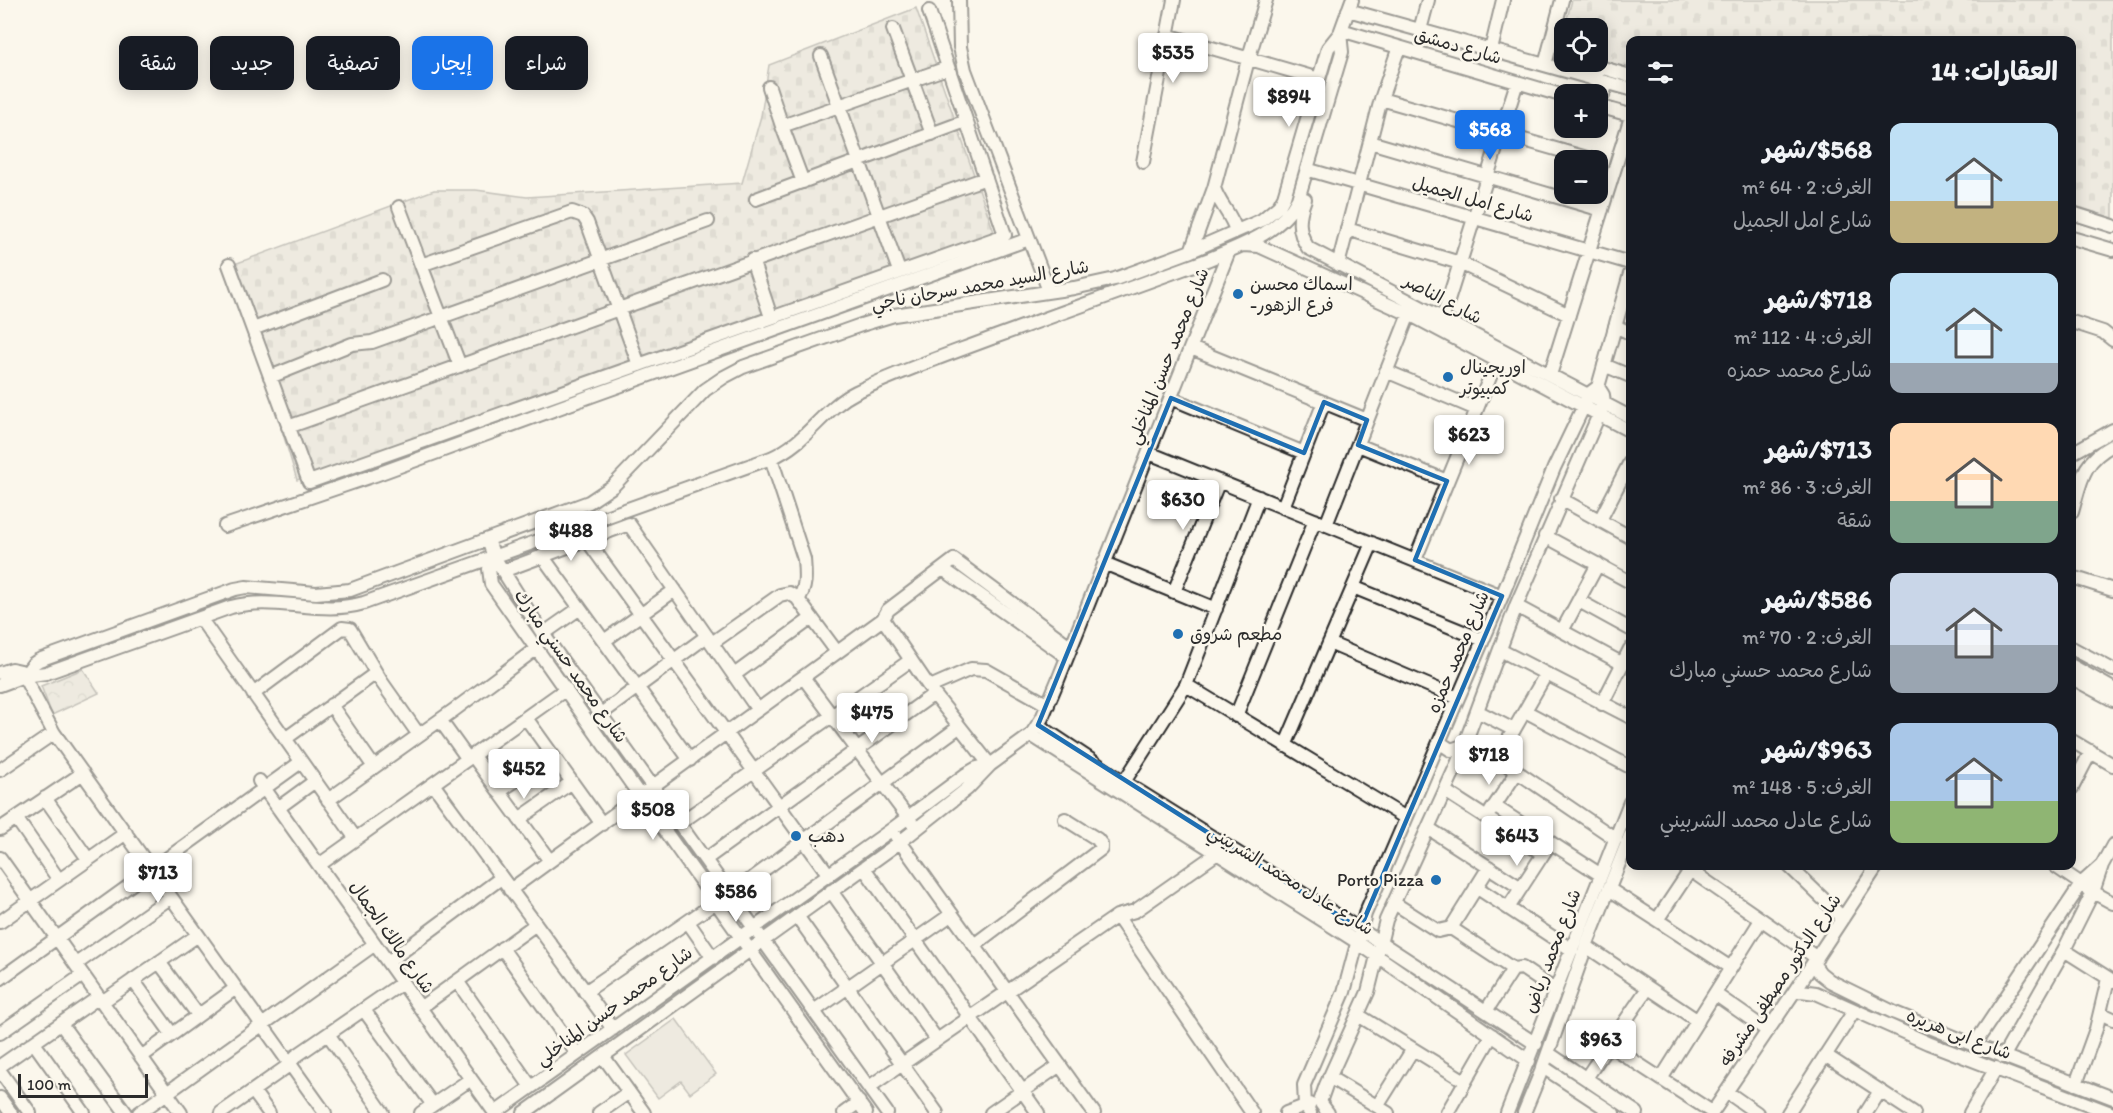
<!DOCTYPE html>
<html lang="ar">
<meta charset="utf-8">
<style>
body{margin:0;font-family:Itim,"Playpen Sans Arabic",sans-serif;background:#242831;color:#f1f3f6;direction:rtl;height:100vh;display:flex;flex-direction:column;font-size:22px;white-space:nowrap}
*{box-sizing:border-box;margin:0}
p{font-size:20px;color:#9ea1a6}
.icon{flex:none;width:33px;height:33px;fill:none;stroke:currentColor;stroke-width:2;stroke-linecap:round;stroke-linejoin:round}
.map{position:relative;flex:1;overflow:hidden;direction:ltr}
.panel{position:absolute;left:1626px;top:36px;width:450px;height:834px;display:flex;flex-direction:column;background:#171b24;border-radius:12px;box-shadow:0 3px 15px #0003;direction:rtl}
.panel>*{flex:none}
.hud{position:absolute;left:18px;top:36px;width:570px;height:54px;direction:rtl;display:flex;gap:12px}
.controls{position:absolute;left:1554px;top:18px;display:grid;gap:12px}
.controls a{display:grid;place-items:center;width:54px;height:54px;border-radius:12px;background:#171b24;box-shadow:0 3px 15px #0003;font-size:30px}
.scale{position:absolute;left:18px;bottom:15px;width:130px;box-sizing:border-box;padding-left:6px;border:3px solid #2b2b2b;border-top:0;font-size:16px;line-height:21px;white-space:nowrap;color:#2b2b2b;-webkit-text-stroke:4px #fbf7ec;paint-order:stroke}
.price{position:absolute;translate:-50% -51px;padding:0 14px;border-radius:6px;background:#fff;color:#222;font-size:20px;line-height:39px;filter:drop-shadow(0 2px 3px #0008)}
.price::after{content:'';position:absolute;left:50%;top:36px;width:18px;height:14px;margin-left:-9px;background:inherit;clip-path:polygon(0 0,100% 0,50% 100%)}
.price.active{background:#1a73e8;color:#fff}
ul{padding:0;list-style:none}
li{display:flex;align-items:center;gap:18px;height:150px;padding:0 18px}
li span{display:grid;place-items:center;flex:none;width:168px;height:120px;border-radius:12px;color:#555}
li>.icon{margin-inline-start:auto}
span .icon{width:72px;height:72px;fill:#fffc;stroke-width:1}
li b{font-size:26px}
h2{display:flex;justify-content:space-between;align-items:center;height:72px;padding:0 18px;font-size:26px}
.tag{padding:0 21px;border-radius:12px;background:#171b24;box-shadow:0 3px 15px #0003;font-size:21px;line-height:54px}
.tag.active{background:#1a73e8;color:#fff}
.map>svg:first-child{display:block}
</style>
<div class="map">
<svg width="2113" height="1113" viewBox="0 0 2113 1113">
<defs>
<pattern id="cemetery-stones" width="16" height="16" patternUnits="userSpaceOnUse" patternTransform="scale(1.5)"><rect width="16" height="16" fill="#dddad0"/><path d="M2 7V4a2 2 0 0 1 4 0v3zM10 15v-3a2 2 0 0 1 4 0v3z" fill="#bebbb3"/></pattern>
<pattern id="park-crowns" width="20" height="18" patternUnits="userSpaceOnUse" patternTransform="scale(1.5)"><rect width="20" height="18" fill="#dddad0"/><path d="M2 6a3 3 0 1 1 6 0M12 15a3 3 0 1 1 6 0" fill="none" stroke="#bebbb3"/></pattern>
</defs>
<rect width="100%" height="100%" fill="#fbf7ec"/>
<filter id="ink" filterUnits="userSpaceOnUse"><feTurbulence type="fractalNoise" baseFrequency=".0167" numOctaves="2"/><feDisplacementMap in="SourceGraphic" scale="12" xChannelSelector="R" yChannelSelector="G"/><feConvolveMatrix kernelMatrix="1 2 1 2 8 2 1 2 1" color-interpolation-filters="sRGB"/></filter>
<g filter="url(#ink)">
<!-- cemetery -->
<path fill="url(#cemetery-stones)" stroke="#84827e" stroke-width="1.5" d="M1572,0H2113V218L2072,205V40H1630V71L1598,61V28H1564V51L1559,49Z
M916,8L994,232L297,480L232,265L434,190H476L527,197L742,183L761,116L769,65Z"/>
<!-- park -->
<path fill="url(#park-crowns)" stroke="#84827e" stroke-width="1.5" d="M83,669L99,693L52,715L41,686Z"/>
<!-- garden -->
<path fill="#dddad0" stroke="#84827e" stroke-width="1.5" d="M676,1019L716,1074L690,1093L681,1081L658,1098L626,1055Z"/>
<g fill="none" stroke-linecap="round" stroke-linejoin="round">
<!-- minor casing -->
<g stroke="#2b2b2b" stroke-width="16">
<path id="minor" d="M959,0L960,47L965,70L1049,291
M1348,10L1630,89
M893,29L932,134
M1341,30L1564,96
M1420,30L1428,0
M1167,35L1319,79
M1491,50L1503,0
M821,56L899,271
M1545,65L1562,0
M1592,79L1596,70L1603,68L1630,76
M769,87L782,126
M1381,99L1594,160
M1598,106L1630,115
M1599,106L1607,83
M1370,142L1602,210
M1143,162L1174,0
M1306,169L1630,263
M803,182L782,126L947,68
M1214,188C1219,204 1232,215 1236,231
M756,199L966,121
M1305,199C1298,217 1297,231 1308,248L1630,417
M399,207L421,265L572,212L583,216L587,222L639,365
M2072,213L2113,226
M1347,229L1460,263L1569,315
M2072,238L2113,250
M1243,245L1259,246L1270,251L1409,314L1630,431
M1191,251L1214,188L1248,60L1266,0
M752,260L771,317
M229,265L309,482L1005,235L929,11
M421,265L460,366
M1338,265L1381,99L1399,47
M1442,320L1517,82
M2072,322L2103,332L2113,340
M1615,326L1630,333
M253,329L382,280
M1191,348L1367,420
M1604,365L1630,376
M1386,371L1476,409
M1550,375L1630,120
M270,377L352,344L372,342L708,221
M1171,398L1304,453
M288,427L986,178
M1358,445L1447,481
M1149,453L1502,596
M2072,453L2113,430
M771,458L804,559C805,573 807,588 798,599
M1561,499L1630,537
M1283,507L1324,402
M2072,512C2081,481 2082,461 2113,445
M1600,520L1630,462
M1326,525L1409,314
M225,526L375,475L591,396L1029,239
M1545,536L1630,582
M488,540L494,557L543,634L887,1113
M587,540L829,875
M494,557L489,569L491,584L640,796L866,1113
M543,557L690,760
M1415,560L1497,360
M1104,563L1216,609
M943,569L1067,657
M503,571L629,524L758,710
M2072,577L2113,590
M1353,587L1483,640
M1174,592L1219,481
M1579,601L1630,629
M1516,606L1623,664
M200,618L356,839
M883,619L934,694L990,765
M1562,631L1598,564
M543,634L580,608
M604,641L675,590
M712,643L780,595L789,593L797,598L837,652
M1329,643L1458,698
M2072,648L2113,670
M1500,650L1630,717
M2072,666L2113,689
M0,673L12,669L21,671L54,733L325,1113
M1546,674L1504,747C1502,754 1502,759 1507,765L1616,839
M734,675L812,618
M24,676L33,664L39,660L235,589L246,587L316,593L350,590L589,502L613,486L705,390L724,377L743,367L861,325L894,315L1074,288L1115,279L1191,251L1262,220L1279,206L1284,197L1328,48L1340,33L1352,0
M803,677L912,823
M2072,678L2113,700
M0,685L24,676L46,673L231,607C275,595 320,616 364,603L771,458C808,442 822,409 856,392C900,371 947,355 992,338C1062,312 1132,287 1202,262C1237,247 1280,234 1298,199L1342,52L1340,33
M1186,685L1406,818
M930,687L971,669L986,670L1048,705
M253,694L342,628L350,629L381,681L419,735
M1602,704L1630,649
M331,705L374,767
M1477,711L1514,730
M1525,711L1630,767
M601,714L707,636
M1236,716L1315,520
M526,718L602,824
M440,720L468,759
M1038,725L1124,782L1380,942L1536,1044
M1031,735L1357,942L1529,1061
M285,739L376,673
M2072,741L2113,765
M1439,742L1451,750L1465,745
M1285,746L1372,543
M473,756L550,861
M0,770L54,733
M259,781L495,1113
M1124,782L1186,685L1259,497
M433,784L613,1029
M2072,788L2091,751
M1445,791L1543,854
M499,792L552,755
M45,798L88,859
M328,800L454,710L537,648
M1494,806L1601,875
M278,808L315,781
M1491,811L1517,772
M16,818L59,880
M519,819L572,782
M680,823L911,660
M1428,828L1521,888
M0,829L83,773
M896,836L1094,1113
M0,858L181,1113
M706,859L934,694
M319,865L566,689
M1789,866L1843,918
M2055,866L2093,892L2113,903
M864,868L1038,1113
M1690,870L1817,958
M1476,887L1572,950
M1609,889L1731,968
M510,890L883,619L888,610L954,560L1071,647
M831,891L937,1040
M731,894L959,727
M1394,903L1438,931L1451,928L1489,867
M1508,908L1547,848
M797,916L937,1113
M1117,916L1252,1113
M1657,920L1693,866
M0,922L126,833
M688,922L713,958
M1451,928L1513,969L1522,968L1556,991
M974,945L1101,849V844L1097,839L1065,819
M1586,946L1698,1021
M502,948L577,1054
M2064,950L2113,981
M159,962L198,1015
M388,962L501,878
M1813,963L1820,973L1830,981L1895,1013L1974,1045L2113,1098
M76,964L171,897
M0,979L301,762
M133,980L172,1034
M457,981L531,1087
M585,992L716,902
M1794,992L1801,991L1816,993L1928,1043L2111,1113
M1715,994L1768,1031
M102,1002L198,935
M420,1008L536,924
M364,1010L433,1105
M814,1011L952,914
M1486,1011L1513,969
M2100,1013L2113,1019
M1358,1015L1465,1081
M61,1024L126,1113
M0,1033L83,975
M328,1034L383,1113
M34,1043L84,1113
M1609,1045L1712,1112
M1974,1045L2082,883L2101,866
M1548,1053L1637,1113
M1825,1055L1914,1113
M603,1056L644,1113
M141,1057L236,988
M2003,1057L2064,950L2093,892L2102,865L2113,845
M0,1066L99,997
M1543,1067L1613,1113
M0,1071L30,1113
M1329,1077L1388,1113
M1586,1078L1648,988
M1661,1079L1761,920
M2076,1084L2096,1029L2108,979
M869,1087L1117,916L1135,911L1216,854
M253,1091L269,1113
M1727,1092L1757,1113
M0,1098L11,1113
M1320,1102L1326,1085L1368,992L1386,920L1458,762L1516,606L1604,403L1603,395L1598,387
M1320,1102L1328,1113
M1378,1105L1413,1049
M139,1113L375,944
M221,1113L285,1068L296,1056L402,983
M421,1113L471,1079
M495,1113L891,830L965,775L977,768L990,765
M524,1113L900,842L967,789L990,765L1031,735L1042,718L1058,680L1229,251
M599,1113L629,1092
M844,1113L859,1102
M991,1113L1060,1065
M1286,1113L1310,1104
M1310,1113L1305,1105L1304,1085L1344,992L1365,914L1502,596L1554,468L1590,393L1598,387L1630,274
M1447,1113L1492,1035
M1507,1113L1630,802
M1524,1113L1543,1067L1586,946L1630,836
M1712,1113L1794,992L1877,866
M1788,1113L1854,1011
M1866,1113L1880,1091
M1970,1113L1996,1068"/>
</g>
<!-- minor -->
<use href="#minor" stroke="#fbf7ec" stroke-width="12"/>
</g>
</g>
<!-- marked area -->
<path d="M0 0H2113V1113H0ZM1171,398L1304,453L1324,402L1367,420L1358,445L1447,481L1415,560L1502,596L1360,929L1038,725Z" fill="#fbf7ec" fill-opacity=".55" fill-rule="evenodd"/>
<path fill="none" stroke="#1f6fb2" stroke-width="4.5" stroke-linejoin="round" d="M1171,398L1304,453L1324,402L1367,420L1358,445L1447,481L1415,560L1502,596L1360,929L1038,725Z"/>
<!-- markers -->
<g fill="#1f6fb2" stroke="#fbf7ec" stroke-width="2">
<circle cx="1238" cy="294" r="6"/>
<circle cx="1448" cy="377" r="6"/>
<circle cx="1178" cy="634" r="6"/>
<circle cx="796" cy="836" r="6"/>
<circle cx="1436" cy="880" r="6"/>
</g>
<g text-anchor="middle" dominant-baseline="central" stroke-width="5" stroke-linejoin="round" paint-order="stroke">
<!-- street labels -->
<g font-size="18" fill="#2b2b2b" stroke="#fbf7ec">
<text transform="translate(1458 46) rotate(16)">شارع دمشق</text>
<text transform="translate(1473 199) rotate(16)">شارع امل الجميل</text>
<text transform="translate(980 285) rotate(-10)">شارع السيد محمد سرحان ناجي</text>
<text transform="translate(1443 299) rotate(28)">شارع الناصر</text>
<text transform="translate(1168 356) rotate(-68)">شارع محمد حسن المناخلي</text>
<text transform="translate(1458 652) rotate(-67)">شارع محمد حمزه</text>
<text transform="translate(571 666) rotate(55)">شارع محمد حسني مبارك</text>
<text transform="translate(1291 880) rotate(32)">شارع عادل محمد الشربيني</text>
<text transform="translate(392 937) rotate(55)">شارع مالك الجمال</text>
<text transform="translate(1552 951) rotate(-69)">شارع محمد رياض</text>
<text transform="translate(1780 980) rotate(-56)">شارع الدكتور مصطفى مشرفه</text>
<text transform="translate(614 1006) rotate(-36)">شارع محمد حسن المناخلي</text>
<text transform="translate(1959 1034) rotate(21)">شارع ابى هريره</text>
</g>
<!-- poi labels -->
<g font-size="18" fill="#2b2b2b" stroke="#fbf7ec" text-anchor="start">
<text x="1250" y="284">اسماك محسن<tspan x="1250" dy="21">-فرع الزهور</tspan></text>
<text x="1460" y="367">اوريجينال<tspan x="1460" dy="21">كمبيوتر</tspan></text>
<text x="1190" y="634">مطعم شروق</text>
<text x="808" y="836">دهب</text>
<text x="1424" y="880" text-anchor="end">Porto Pizza</text>
</g>
</g>
</svg>
<div class="controls">
<a><svg class="icon" aria-label="locate" viewBox="0 0 24 24"><circle cx="12" cy="12" r="6"/><path d="M12 2v4M12 18v4M2 12h4M18 12h4"/></svg></a>
<a>+</a>
<a>−</a>
</div>
<div class="scale">100 m</div>
<b class="price" style="left:1173px;top:84px">$535</b>
<b class="price" style="left:1289px;top:128px">$894</b>
<b class="price active" style="left:1490px;top:161px">$568</b>
<b class="price" style="left:1469px;top:466px">$623</b>
<b class="price" style="left:1183px;top:531px">$630</b>
<b class="price" style="left:571px;top:562px">$488</b>
<b class="price" style="left:872px;top:744px">$475</b>
<b class="price" style="left:1489px;top:786px">$718</b>
<b class="price" style="left:524px;top:800px">$452</b>
<b class="price" style="left:653px;top:841px">$508</b>
<b class="price" style="left:1517px;top:867px">$643</b>
<b class="price" style="left:158px;top:904px">$713</b>
<b class="price" style="left:736px;top:923px">$586</b>
<b class="price" style="left:1601px;top:1071px">$963</b>
<div class="hud">
<a class="tag">شراء</a>
<a class="tag active">إيجار</a>
<a class="tag">تصفية</a>
<a class="tag">جديد</a>
<a class="tag">شقة</a>
</div>
<section class="panel">
<h2>العقارات: 14<svg class="icon" aria-label="filters" viewBox="0 0 24 24"><path d="M4 7h16M4 17h16"/><circle cx="9" cy="7" r="2"/><circle cx="15" cy="17" r="2"/></svg></h2>
<ul>
<li><span style="background:linear-gradient(#bfe0f5 65%,#c2b280 0)"><svg class="icon" aria-label="home" viewBox="0 0 24 24"><path d="M3 11l9-7 9 7M6 9v11h12V9"/></svg></span><div><b>$568/شهر</b><p>الغرف: 2 · 64 m²</p><p>شارع امل الجميل</p></div></li>
<li><span style="background:linear-gradient(#bfe0f5 75%,#9aa5b1 0)"><svg class="icon" aria-label="home" viewBox="0 0 24 24"><path d="M3 11l9-7 9 7M6 9v11h12V9"/></svg></span><div><b>$718/شهر</b><p>الغرف: 4 · 112 m²</p><p>شارع محمد حمزه</p></div></li>
<li><span style="background:linear-gradient(#ffd9b3 65%,#7fa58c 0)"><svg class="icon" aria-label="home" viewBox="0 0 24 24"><path d="M3 11l9-7 9 7M6 9v11h12V9"/></svg></span><div><b>$713/شهر</b><p>الغرف: 3 · 86 m²</p><p>شقة</p></div></li>
<li><span style="background:linear-gradient(#c9d6e8 60%,#9aa5b1 0)"><svg class="icon" aria-label="home" viewBox="0 0 24 24"><path d="M3 11l9-7 9 7M6 9v11h12V9"/></svg></span><div><b>$586/شهر</b><p>الغرف: 2 · 70 m²</p><p>شارع محمد حسني مبارك</p></div></li>
<li><span style="background:linear-gradient(#a9c7e8 65%,#8fb573 0)"><svg class="icon" aria-label="home" viewBox="0 0 24 24"><path d="M3 11l9-7 9 7M6 9v11h12V9"/></svg></span><div><b>$963/شهر</b><p>الغرف: 5 · 148 m²</p><p>شارع عادل محمد الشربيني</p></div></li>
</ul>
</section>
</div>
